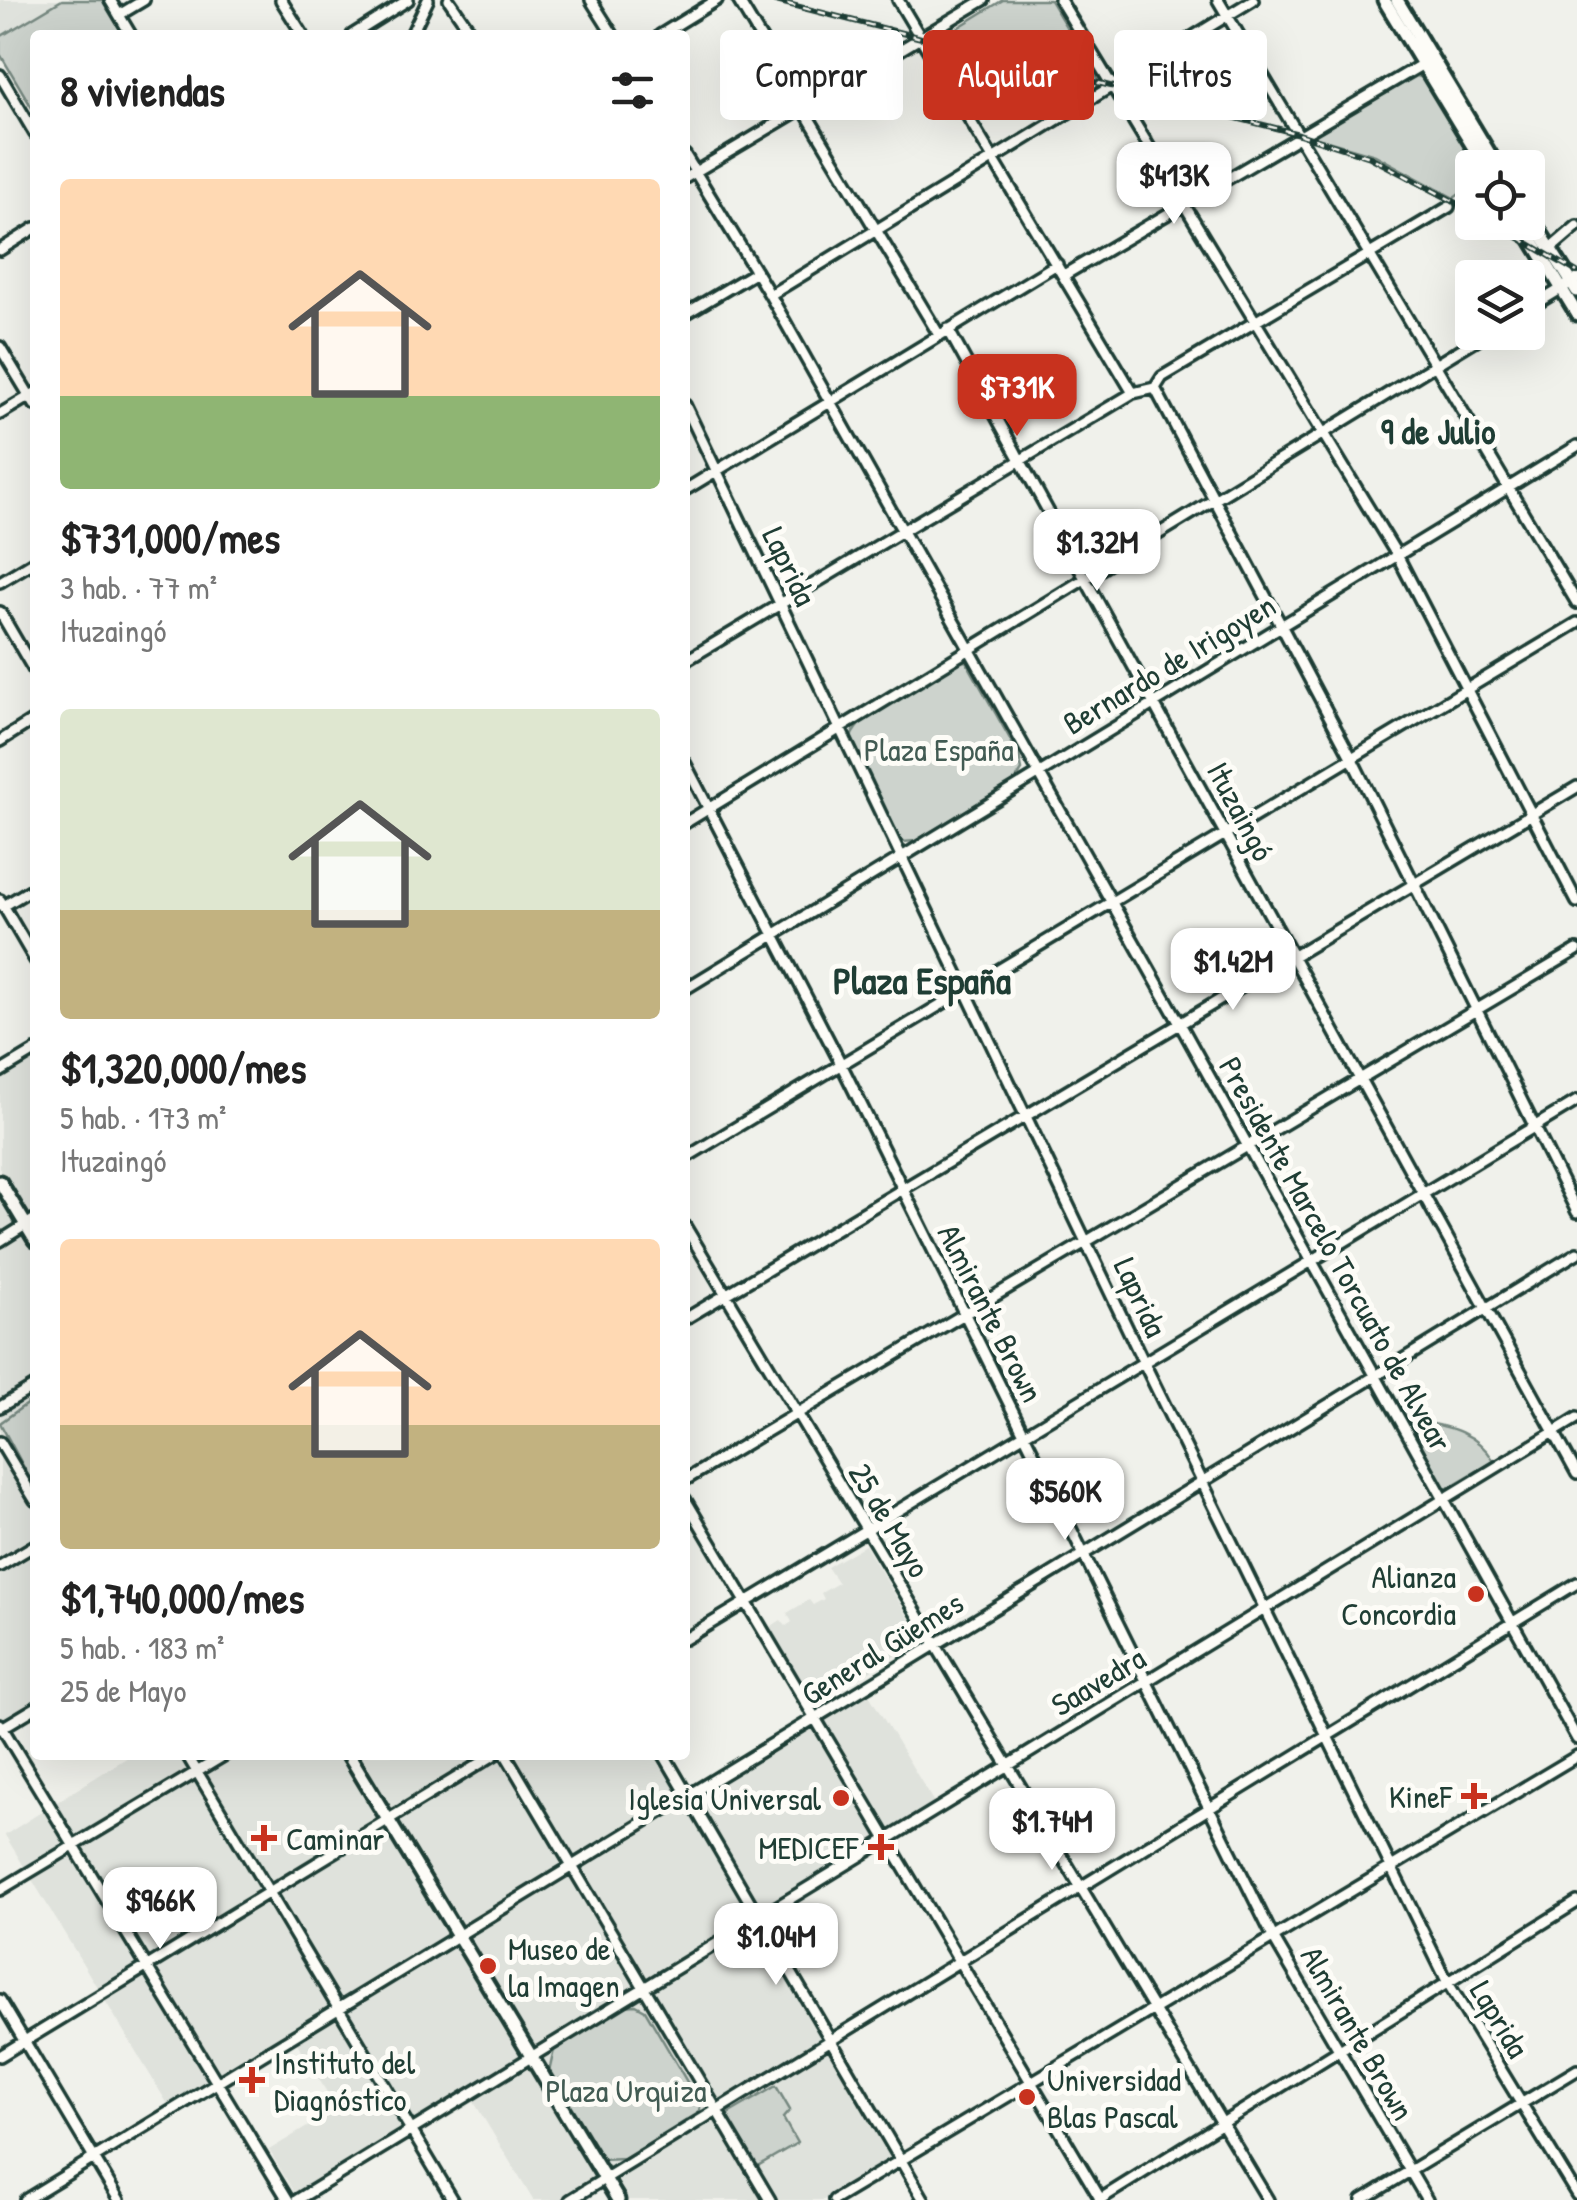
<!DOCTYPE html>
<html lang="es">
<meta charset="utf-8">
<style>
body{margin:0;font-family:"Patrick Hand",sans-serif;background:#f6f6f6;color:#222;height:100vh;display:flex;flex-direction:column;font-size:38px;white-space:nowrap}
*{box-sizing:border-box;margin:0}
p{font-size:32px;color:#767676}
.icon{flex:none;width:55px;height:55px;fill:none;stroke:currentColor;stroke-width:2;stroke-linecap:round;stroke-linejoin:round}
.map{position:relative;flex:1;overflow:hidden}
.details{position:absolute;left:30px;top:30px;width:660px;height:1730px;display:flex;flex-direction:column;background:#fff;border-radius:10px;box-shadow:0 10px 40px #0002}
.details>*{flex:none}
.guide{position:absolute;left:720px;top:30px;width:705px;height:90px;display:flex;gap:20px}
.tools{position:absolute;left:1455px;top:150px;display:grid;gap:20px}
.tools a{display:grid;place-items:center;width:90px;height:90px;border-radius:10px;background:#fff;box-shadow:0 10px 40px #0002;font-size:50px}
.price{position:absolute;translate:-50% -85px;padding:0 22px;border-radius:20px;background:#fff;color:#222;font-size:32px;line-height:65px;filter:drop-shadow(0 2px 5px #0008)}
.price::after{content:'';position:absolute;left:50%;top:60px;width:30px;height:22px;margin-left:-15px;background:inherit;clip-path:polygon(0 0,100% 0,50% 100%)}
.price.on{background:#c8321e;color:#fff}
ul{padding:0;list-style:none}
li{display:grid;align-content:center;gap:20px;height:530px;padding:0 30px}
li span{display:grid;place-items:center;height:310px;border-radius:10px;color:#555}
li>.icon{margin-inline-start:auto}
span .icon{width:180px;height:180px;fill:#fffc;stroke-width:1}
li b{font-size:42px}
h2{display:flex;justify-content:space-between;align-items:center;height:120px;padding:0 30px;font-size:42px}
.pill{padding:0 35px;border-radius:10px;background:#fff;box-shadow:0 10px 40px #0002;font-size:35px;line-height:90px}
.pill.on{background:#c8321e;color:#fff}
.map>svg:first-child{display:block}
</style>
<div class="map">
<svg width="1577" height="2200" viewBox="0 0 1577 2200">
<rect width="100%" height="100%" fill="#f0f1eb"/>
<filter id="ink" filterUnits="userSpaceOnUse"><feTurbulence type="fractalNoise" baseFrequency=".01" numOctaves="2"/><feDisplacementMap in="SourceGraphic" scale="20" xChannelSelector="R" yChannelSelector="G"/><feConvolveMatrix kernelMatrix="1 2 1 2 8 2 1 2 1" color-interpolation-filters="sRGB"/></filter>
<g filter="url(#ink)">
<!-- built -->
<path fill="#dfe2dc" d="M0,0H62L0,37Z
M35,1058V1714L0,1735V1079Z
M865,1545L922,1640L815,1703L770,1627L781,1620L786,1626L792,1622L787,1613L809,1600L813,1605L824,1599L821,1593L838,1583L827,1567Z
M868,1693L939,1811L755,1924L896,2157L824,2200H627L608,2169L562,2200H533L474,2102L351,2176L343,2165L295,2194L269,2150L337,2109L297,2043L175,2116L5,1835L131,1755H671L697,1797Z"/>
<!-- green -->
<path fill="#cdd3cd" stroke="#768880" stroke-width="2.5" d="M62,0H103L123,35H35V113L0,54V37Z
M1003,0H1050L1099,81L941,38Z
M1417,76L1424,78L1478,167L1472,168V185L1454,198L1375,155L1310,136Z
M966,661L1019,755L1022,770L1015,781L915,841L903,842L894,834L850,741C855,712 928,678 954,662Z
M35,1398V1488L0,1423Z
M1409,1419C1444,1426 1475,1429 1494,1461L1444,1490Z
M636,2005L645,2010L700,2104V2112L624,2159L601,2160L549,2072L554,2050L624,2006Z
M776,2086L790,2110L783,2118L797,2143L754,2168L728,2123V2114Z"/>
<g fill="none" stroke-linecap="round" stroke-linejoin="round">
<!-- minor casing -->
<g stroke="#1f3d34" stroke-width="16">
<path id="minor" d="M110,0L131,35
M281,0L303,35
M449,0L473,35
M591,0L613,35
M738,0L939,335
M898,0L1133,393
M1060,0L1397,555L1577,902
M1218,0L1577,603
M119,15L144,0
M352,35L408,0
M411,35L428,0
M660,35L717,0
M0,75L35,134
M685,155L770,295L1179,1022L1577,1739
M685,178L984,0
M0,250L35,228
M1549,250L1577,226
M1064,275L1428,61
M770,295L1253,0
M1528,309L1577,279
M685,314L756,272
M948,329L1577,1474
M0,347L35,405
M1155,388L1351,757L1577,1212
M685,405L1144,1363L1448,1983L1577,2195
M0,414L35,393
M685,490L1057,264
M0,582L35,561
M0,612L35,672
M685,661L1133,393L1155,388L1162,377L1449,207
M0,741L35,719
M685,763L840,1062L1273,1937L1427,2200
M685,823L1489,332
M0,900L35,960
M2,907L35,887
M685,989L1577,446
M0,1072L35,1051
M685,1158L1577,623
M685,1226L1268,2200
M0,1241L35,1219
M685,1319L1577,787
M0,1407L35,1386
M0,1442L35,1500
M685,1480L1577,950
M685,1499L1101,2200
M0,1566L35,1545
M685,1639L1577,1101
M0,1724L288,2200
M0,1729L35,1708
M187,1755L453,2200
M506,1755L770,2200
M664,1755L924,2200
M0,1890L225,1755
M0,2000L119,2200
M0,2056L494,1755
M25,2200L1577,1253
M297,2200L1577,1418
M570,2200L1577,1583
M834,2200L1577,1756
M1099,2200L1577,1902
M1362,2200L1577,2070"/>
</g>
<!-- tertiary casing -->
<g stroke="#1f3d34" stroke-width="19">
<path id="tertiary" d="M1384,0L1486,168
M1397,0L1498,168
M1528,213L1577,291
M1521,222L1577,314
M0,1182L35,1240
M349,1755L618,2200"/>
</g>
<!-- minor -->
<use href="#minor" stroke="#fdfcf7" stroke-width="9"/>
<!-- tertiary -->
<use href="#tertiary" stroke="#fdfcf7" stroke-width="11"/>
<!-- rail casing -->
<g stroke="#1f3d34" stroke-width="6">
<path id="rail" d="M772,0L1299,134L1370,157L1472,211
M1492,222L1577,272"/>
</g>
<!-- rail -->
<use href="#rail" stroke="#fdfcf7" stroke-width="2.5" stroke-dasharray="8" stroke-linecap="butt"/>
</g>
</g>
<!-- markers -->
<g fill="#c8321e" stroke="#fdfcf7" stroke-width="4">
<circle cx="1476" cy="1594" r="10"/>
<path d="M1469 1781h10v10h10v10h-10v10h-10v-10h-10v-10h10z"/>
<circle cx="841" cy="1798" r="10"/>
<path d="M259 1823h10v10h10v10h-10v10h-10v-10h-10v-10h10z"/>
<path d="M876 1832h10v10h10v10h-10v10h-10v-10h-10v-10h10z"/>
<circle cx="488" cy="1966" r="10"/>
<path d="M247 2065h10v10h10v10h-10v10h-10v-10h-10v-10h10z"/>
<circle cx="1027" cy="2097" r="10"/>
</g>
<g text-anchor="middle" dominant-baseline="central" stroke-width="10" stroke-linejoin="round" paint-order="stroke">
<!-- street labels -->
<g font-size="32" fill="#1f3d34" stroke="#fdfcf7">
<text transform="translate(790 566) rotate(64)">Laprida</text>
<text transform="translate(1169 664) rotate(-31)">Bernardo de Irigoyen</text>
<text transform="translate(1241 811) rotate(62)">Ituzaingó</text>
<text transform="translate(1336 1254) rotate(61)">Presidente Marcelo Torcuato de Alvear</text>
<text transform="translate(1141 1297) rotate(65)">Laprida</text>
<text transform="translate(991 1313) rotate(63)">Almirante Brown</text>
<text transform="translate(890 1520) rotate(59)">25 de Mayo</text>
<text transform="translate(882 1648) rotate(-32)">General Güemes</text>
<text transform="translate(1098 1681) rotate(-31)">Saavedra</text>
<text transform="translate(1500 2019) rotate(59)">Laprida</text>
<text transform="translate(1358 2033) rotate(60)">Almirante Brown</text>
</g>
<!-- park labels -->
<g font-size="32" fill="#425b53" stroke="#fdfcf7">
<text x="939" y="749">Plaza España</text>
<text x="626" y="2090">Plaza Urquiza</text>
</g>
<!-- poi labels -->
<g font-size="32" fill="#1f3d34" stroke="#fdfcf7" text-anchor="end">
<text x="1456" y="1576">Alianza<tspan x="1456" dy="37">Concordia</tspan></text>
<text x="1452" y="1796">KineF</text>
<text x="821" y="1798">Iglesia Universal</text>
<text x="286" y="1838" text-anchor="start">Caminar</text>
<text x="858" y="1847">MEDICEF</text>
<text x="508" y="1948" text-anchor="start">Museo de<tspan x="508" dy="37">la Imagen</tspan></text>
<text x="274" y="2062" text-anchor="start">Instituto del<tspan x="274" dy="37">Diagnóstico</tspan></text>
<text x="1047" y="2079" text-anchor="start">Universidad<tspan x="1047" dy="37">Blas Pascal</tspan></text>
</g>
<!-- neighbourhood labels -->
<g font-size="35" font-weight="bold" fill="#1f3d34" stroke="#fdfcf7">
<text x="1438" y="431">9 de Julio</text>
</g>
<!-- quarter labels -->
<g font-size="38" font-weight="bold" fill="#1f3d34" stroke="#fdfcf7">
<text x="922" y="980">Plaza España</text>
</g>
</g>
</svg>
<div class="tools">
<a><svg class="icon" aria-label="locate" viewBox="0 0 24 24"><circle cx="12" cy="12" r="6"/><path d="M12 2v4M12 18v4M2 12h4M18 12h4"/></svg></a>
<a><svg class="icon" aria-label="layers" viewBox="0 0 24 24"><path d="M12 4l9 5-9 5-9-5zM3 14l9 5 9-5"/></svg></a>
</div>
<b class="price" style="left:1174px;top:227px">$413K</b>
<b class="price on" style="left:1017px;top:439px">$731K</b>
<b class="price" style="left:1097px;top:594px">$1.32M</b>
<b class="price" style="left:1233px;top:1013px">$1.42M</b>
<b class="price" style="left:1065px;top:1543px">$560K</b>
<b class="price" style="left:1052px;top:1873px">$1.74M</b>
<b class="price" style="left:160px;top:1952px">$966K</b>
<b class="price" style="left:776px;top:1988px">$1.04M</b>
<div class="guide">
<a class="pill">Comprar</a>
<a class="pill on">Alquilar</a>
<a class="pill">Filtros</a>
</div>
<section class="details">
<h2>8 viviendas<svg class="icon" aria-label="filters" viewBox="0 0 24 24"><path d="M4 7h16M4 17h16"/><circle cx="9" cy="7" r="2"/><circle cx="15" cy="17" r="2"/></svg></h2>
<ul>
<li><span style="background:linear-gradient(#ffd9b3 70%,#8fb573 0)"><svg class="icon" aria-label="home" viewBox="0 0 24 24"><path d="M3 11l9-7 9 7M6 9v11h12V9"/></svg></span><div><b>$731,000/mes</b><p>3 hab. · 77 m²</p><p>Ituzaingó</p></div></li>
<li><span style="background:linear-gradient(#dfe7d0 65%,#c2b280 0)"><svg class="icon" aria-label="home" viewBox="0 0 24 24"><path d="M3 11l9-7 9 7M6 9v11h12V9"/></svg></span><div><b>$1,320,000/mes</b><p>5 hab. · 173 m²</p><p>Ituzaingó</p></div></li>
<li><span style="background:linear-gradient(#ffd9b3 60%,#c2b280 0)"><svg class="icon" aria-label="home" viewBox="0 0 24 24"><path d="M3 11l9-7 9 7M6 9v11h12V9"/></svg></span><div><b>$1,740,000/mes</b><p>5 hab. · 183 m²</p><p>25 de Mayo</p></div></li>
</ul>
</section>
</div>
